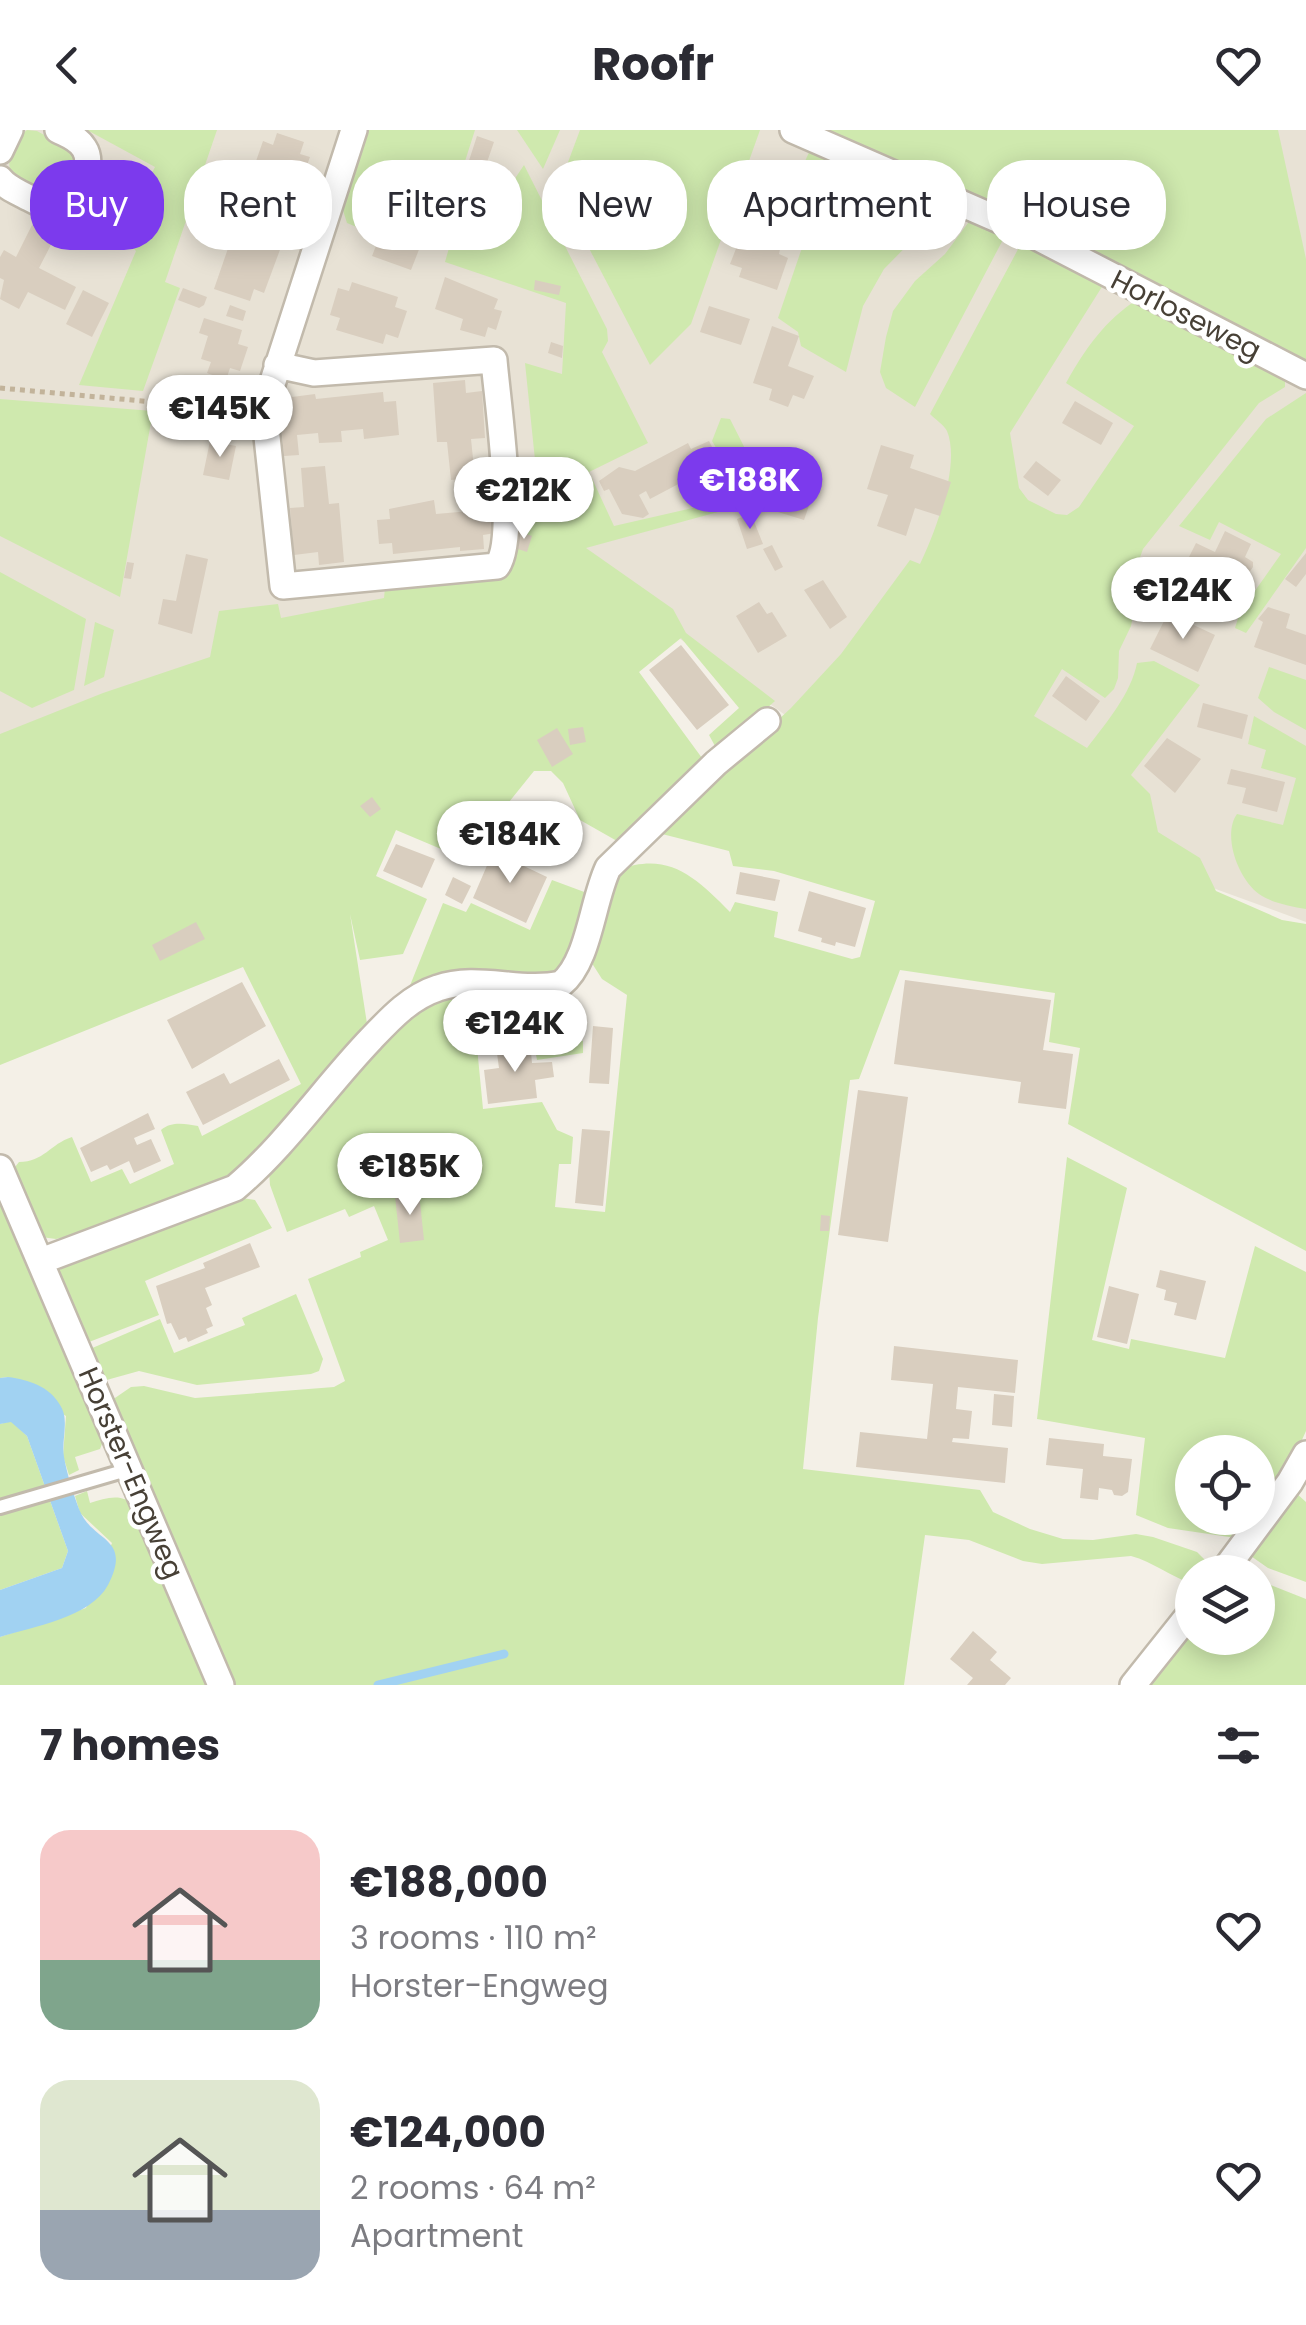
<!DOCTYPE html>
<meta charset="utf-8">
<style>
body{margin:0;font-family:Poppins,sans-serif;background:#f7f7f7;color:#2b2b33;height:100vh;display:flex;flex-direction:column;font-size:38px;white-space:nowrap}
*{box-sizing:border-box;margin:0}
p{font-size:32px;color:#7c7c81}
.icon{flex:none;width:55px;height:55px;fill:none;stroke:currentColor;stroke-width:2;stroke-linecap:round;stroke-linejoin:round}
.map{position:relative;height:1555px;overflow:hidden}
.drawer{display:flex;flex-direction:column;background:#fff;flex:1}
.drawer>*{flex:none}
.banner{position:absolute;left:30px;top:30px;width:1248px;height:90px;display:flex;gap:20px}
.controls{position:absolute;left:1175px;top:1305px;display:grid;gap:20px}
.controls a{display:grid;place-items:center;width:100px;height:100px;border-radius:50%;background:#fff;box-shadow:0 5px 25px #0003;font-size:50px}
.price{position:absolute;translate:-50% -85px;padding:0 22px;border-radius:35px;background:#fff;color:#222;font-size:32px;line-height:65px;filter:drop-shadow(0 2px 5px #0008)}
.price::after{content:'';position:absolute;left:50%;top:60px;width:30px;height:22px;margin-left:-15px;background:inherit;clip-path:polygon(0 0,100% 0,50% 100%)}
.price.on{background:#7c3aed;color:#fff}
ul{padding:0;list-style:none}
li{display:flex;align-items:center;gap:30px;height:250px;padding:0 40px}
li span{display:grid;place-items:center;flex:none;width:280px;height:200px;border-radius:30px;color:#555}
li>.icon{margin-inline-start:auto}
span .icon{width:120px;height:120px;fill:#fffc;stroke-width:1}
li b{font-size:42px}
h2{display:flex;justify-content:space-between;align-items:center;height:120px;padding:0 40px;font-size:42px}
.pill{padding:0 35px;border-radius:40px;background:#fff;box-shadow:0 5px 25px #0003;font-size:35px;line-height:90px}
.pill.on{background:#7c3aed;color:#fff}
header{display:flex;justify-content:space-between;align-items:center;height:130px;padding:0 40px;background:#fff;font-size:45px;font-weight:700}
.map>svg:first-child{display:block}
</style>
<header><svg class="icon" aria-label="back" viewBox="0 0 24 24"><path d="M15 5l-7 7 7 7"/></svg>Roofr<svg class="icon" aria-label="heart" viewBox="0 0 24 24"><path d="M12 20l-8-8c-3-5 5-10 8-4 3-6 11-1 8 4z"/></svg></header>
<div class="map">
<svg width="1306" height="1555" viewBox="0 0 1306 1555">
<rect width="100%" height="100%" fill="#f4f0e7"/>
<!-- residential -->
<path fill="#e8e2d5" d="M0,0H1306V792L832,619L588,442L0,647Z"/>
<!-- green -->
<path fill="#cfe9ae" d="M27,0L37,1L75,22C79,42 71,57 54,67C30,56 0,52 12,20C16,11 19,6 27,0Z
M87,0H217L165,152L180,158L143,261L79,255L136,121L121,104L155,37Z
M364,0H475L459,50L509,67L514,50L524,35L607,199L608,211L602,222L648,313L589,342L614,396L745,366L712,311L721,288L730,289L764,356L760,367L751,373L586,418L673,479L686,503L775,571L723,617L715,616L709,605L739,578L681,508L639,542L702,628V636L617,711L580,690L563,653L551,641H534L493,692L480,689L459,706L449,701L441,719L396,700L376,746L427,769L403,824L360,830L350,784L368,900L230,1051L85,1102L56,1109L41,1107L11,1042L19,1032C44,1032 50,1014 72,1007L91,1052L122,1039L130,1054L174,1034L161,1000C172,991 185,994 198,996L202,1006L301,954L243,837L0,935V604L103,563L210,527L219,481L278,474L281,488L384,468L385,458L505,442L520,394L514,339L532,338L535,330L525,233L562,244L566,173L445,132L449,118L370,89L366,101L347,93L341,74Z
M517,0H560L543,39Z
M580,0H760L691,194L650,235L558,59Z
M816,0H1278L1306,129V233Z
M811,18L947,75L884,139L863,176L846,242L801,216L798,202L778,188L806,106L796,51Z
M974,85L1007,102L915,277L886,258L880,242L886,207L893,181L915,151L945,124Z
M1023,110L1105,152L1010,303L1019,358L1028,370L1056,384L1067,385L1079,377L1134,296L1066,253C1085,219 1105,190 1138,169L1285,243V257L1259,273L1143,419L1131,452L1136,469L1131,496L1119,521L1118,548L1114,559L1105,568L1062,539L1034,586L1087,618C1106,593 1131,564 1137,533L1154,531L1200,555L1131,645L1150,664L1158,702L1200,728L1216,761L1282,790L1306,794V1121L1068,994L1080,918L1049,912L1055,863L900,840L859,949L850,950L818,1188L803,1339L980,1360L993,1382L1030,1399L1063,1409L1093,1410L1136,1404L1153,1407L1197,1422L1213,1438L1210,1442H1192V1454C1170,1446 1153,1432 1131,1426L1042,1434L1023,1431L969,1410L925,1405L904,1555H232L212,1499L112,1270L131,1257L144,1256L195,1268L334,1257L345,1251L308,1149L361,1127L360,1122L388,1110L374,1076L349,1087L345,1079L287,1102L270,1055L269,1041L391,897L443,864L541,868L566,905L583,911V923L537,930L533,909L477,917L483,979L542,972L557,1000L573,1007L571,1034H559L555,1077L605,1082L627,865L602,849L588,827L618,740C669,721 695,747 730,782L735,772L778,782L774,807L852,829L860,827L875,771L774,741L733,736L729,721L662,704L659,700L791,578L841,524L910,430L920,434C935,403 961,335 947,301C944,295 935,289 930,284Z
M1306,263V418L1246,503L1235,498L1240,482L1281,424L1219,392L1210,410L1179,396L1266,289Z
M0,269L153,281L120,467L0,406Z
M0,442L86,489L74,560L32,578L0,561Z
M95,492L114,500L104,547L84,556Z
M1269,537L1306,550V600L1274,582L1258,568Z
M1254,586L1306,616V779C1290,776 1272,773 1259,764C1238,749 1222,705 1237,684L1283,695L1296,648L1261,638L1266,620L1248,614Z
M552,750L587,763L584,787L559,843L405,868L443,773L466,782L471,773L530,800Z
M1067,1027L1127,1058L1092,1210L1129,1219L1131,1209L1225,1228L1255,1116L1306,1142V1301L1290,1336L1258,1381V1322H1192V1388H1252L1236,1408L1168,1398L1136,1385L1145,1308L1037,1289Z
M0,1066L104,1309L100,1319L75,1327L79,1340L69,1345L63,1326L66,1286L8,1247L0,1248Z
M236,1067L255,1070L272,1098L145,1151L159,1185L89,1212L58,1142L67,1133Z
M296,1164L323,1229L319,1241L311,1244L197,1255L139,1241L103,1251L90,1219L160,1189L174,1223L245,1195L242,1188Z
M11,1291L27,1306L68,1421L62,1438L0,1460V1294Z
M87,1361L90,1373C106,1368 123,1362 135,1377L206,1555H0V1507L86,1478L112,1413L80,1383L75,1366Z
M1296,1363L1306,1372V1452L1268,1438L1248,1424Z
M1258,1450L1306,1469V1555H1147L1192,1498V1508H1258Z"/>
<!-- water -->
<path fill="#a1d2f2" d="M8,1247C29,1250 49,1256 60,1275C70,1290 61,1309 64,1327C67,1344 73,1363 79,1379C92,1413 133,1406 108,1455C90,1488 34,1496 0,1507V1460L62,1438L68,1421L27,1306L11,1292L0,1294V1248Z"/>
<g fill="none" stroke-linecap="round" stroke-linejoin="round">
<!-- stream -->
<path stroke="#a1d2f2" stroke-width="9" d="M378,1555L504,1524"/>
</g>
<!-- building -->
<path fill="#d9cebf" d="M277,3L304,12L300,24L310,27L293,73L283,70L279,82L252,73L256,61L247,57L263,11L273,15Z
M477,6L494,12L485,38L507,45L502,61L463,49Z
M404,31L435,41L420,83L390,72Z
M227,59L240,64L236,75L223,70Z
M247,92L274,101L270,113L281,117L264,163L254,159L250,171L214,159L234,101L243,104Z
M38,94L52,101L50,105L55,107L39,138L76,157L65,180L28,162L19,179L0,169L4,150L0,148V127L4,120L16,127L32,95L36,98Z
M381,103L420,117L411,140L372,126Z
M752,110L780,119L779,124L788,128L777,160L739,147L742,138L730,134L739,111L750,114Z
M445,147L498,169L494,179L502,181L496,200L488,197L485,207L460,200L463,189L435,179Z
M535,150L561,156L559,165L534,160Z
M352,152L398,167L395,177L407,181L398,208L386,204L383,214L336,200L340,188L330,185L338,158L349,161Z
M183,158L207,167L204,175L199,178L178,170Z
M83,160L109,173L92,207L66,194Z
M230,175L246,181L243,191L226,186Z
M709,176L750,189L741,215L700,202Z
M204,188L242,200L238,214L248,217L240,241L230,238L226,250L207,243L211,232L201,229L208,206L199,203Z
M772,196L799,206L788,236L814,246L804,269L793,265L788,277L769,270L772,259L753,253Z
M551,212L563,216L562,228L548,223Z
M465,250L466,263L482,261L485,308L471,309L475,348L451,350L447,312H437L433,253Z
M383,262L384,272L396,271L399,305L364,309L363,299L341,301L342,312L319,313L318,303L297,305L299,325L284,326L280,283L293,281L292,267L315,264L316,269Z
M1075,271L1113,293L1101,315L1062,293Z
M210,311L236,316L229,350L203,345Z
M709,311L737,365L724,370L710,343L701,338L703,341L650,369L646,361L639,365L649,384L643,388L622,384L609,359L604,361L599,351L619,337L635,341L688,313L691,319Z
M881,315L914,325L910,338L951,352L940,386L915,378L906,406L877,396L888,365L867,359Z
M1036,331L1061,350L1048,366L1023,347Z
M325,336L329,374L339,373L344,432L319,435L318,422L294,425L290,378L304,377L301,338Z
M774,352L813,364L804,390L765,378Z
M434,370L436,384L493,379L495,403L483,405L484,419L460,421V417L393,424L392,413L379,414L377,390L390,389L389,379Z
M751,384L763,414L747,419L737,389Z
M1225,401L1251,414L1245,427L1253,432V437L1246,447L1236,445L1224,464L1183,439L1196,413L1215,422Z
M520,402L532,406L527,422L515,418Z
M772,415L783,437L775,441L763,419Z
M1306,423V444L1296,457L1285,449Z
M186,424L208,429L192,504L158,494L163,469L176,471Z
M127,432L134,433L131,449L124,448Z
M823,450L847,487L830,499L804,460Z
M759,472L767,484L772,482L787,506L758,523L736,486Z
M1268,477L1290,484L1286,498L1306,505V535L1254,517L1263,492L1258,489Z
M1168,483L1215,505L1198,542L1150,519Z
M681,515L729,575L697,600L649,540Z
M1066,546L1100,571L1086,591L1052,566Z
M1203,573L1248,585L1242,609L1197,597Z
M583,597L586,612L570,615L568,599Z
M557,598L573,624L552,637L537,610Z
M1167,608L1201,629L1175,663L1144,636Z
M1231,639L1285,652L1277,682L1242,673L1246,658L1227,654Z
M372,667L381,679L370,687L360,676Z
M396,714L435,729L422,758L383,741Z
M495,717L509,723L507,728L547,747L526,793L473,768Z
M740,742L780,750L775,771L736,764Z
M453,747L471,756L462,774L445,765Z
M809,761L866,778L855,817L836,812L835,816L821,812L822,808L798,801Z
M196,792L205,809L160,831L152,815Z
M905,850L1051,870L1043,920L1073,924L1066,979L1018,973L1021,952L894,934Z
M242,852L266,896L192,939L167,890Z
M593,896L613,898L609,954L589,953Z
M530,912L532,933L552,932L554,947L535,950L537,968L488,974L484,940L499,938L496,916Z
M279,929L290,950L203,995L186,962L224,943L230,954Z
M858,960L908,967L888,1112L838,1105Z
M148,983L155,999L134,1008L137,1015L151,1009L161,1031L134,1043L129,1031L110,1040L107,1035L91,1042L80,1018Z
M582,999L610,1001L603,1076L575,1073Z
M419,1063L424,1110L400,1113L395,1066Z
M821,1085L830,1086L829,1101H820Z
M250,1113L260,1137L205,1158L212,1175L206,1178L213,1196L206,1199L208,1203L188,1212L186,1207L179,1210L171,1193L167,1194L156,1156L205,1138L203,1133Z
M1160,1140L1206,1151L1196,1190L1174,1185L1177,1173L1164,1170L1166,1160L1156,1157Z
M1109,1156L1139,1164L1127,1214L1097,1207Z
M894,1216L1018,1230L1015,1263L958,1257L956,1279L972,1281L969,1309L953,1308L952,1312L1008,1318L1005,1353L856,1337L860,1302L927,1309L933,1254L891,1250Z
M994,1264L1014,1266L1012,1297L992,1295Z
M1049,1308L1104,1314L1103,1326L1132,1329L1128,1362L1122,1366L1114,1365L1112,1360L1099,1358L1098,1370L1080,1368L1083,1339L1046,1335Z
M973,1501L997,1522L990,1530L1011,1548L1005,1555H967L973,1548L950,1529Z"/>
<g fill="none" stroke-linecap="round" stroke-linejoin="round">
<!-- service casing -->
<g stroke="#c2baac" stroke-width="18">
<path id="service" d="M0,1377L130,1339"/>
</g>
<!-- minor casing -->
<g stroke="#c2baac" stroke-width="30">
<path id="minor" d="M793,0L1029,103L1306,246
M0,21L10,0
M0,49C7,58 16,61 27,67C36,71 46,78 57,77C78,74 96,36 84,18C78,8 68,5 58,0
M277,235L314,243L494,230C497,269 518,409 497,436L283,456L264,279L354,0
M0,1038L221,1555
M41,1131L235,1058C286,1015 325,957 371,909C390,889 410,867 438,858C477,844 520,863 561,854C589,832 592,772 608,738L716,633L767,591
M1223,1442L1290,1352L1306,1324
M1133,1555L1192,1481"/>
</g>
<!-- path -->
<path stroke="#c2b39a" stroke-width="5" stroke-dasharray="5 5" stroke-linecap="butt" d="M0,258L241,280"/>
<!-- service -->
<use href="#service" stroke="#fff" stroke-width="12"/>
<!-- minor -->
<use href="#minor" stroke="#fff" stroke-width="25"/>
</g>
<g text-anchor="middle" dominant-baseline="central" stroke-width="9" stroke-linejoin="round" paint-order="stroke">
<!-- street labels -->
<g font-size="28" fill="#474036" stroke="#fff">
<text transform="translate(1186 185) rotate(27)">Horloseweg</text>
<text transform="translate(131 1343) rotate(67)">Horster-Engweg</text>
</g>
</g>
</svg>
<div class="controls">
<a><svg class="icon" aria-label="locate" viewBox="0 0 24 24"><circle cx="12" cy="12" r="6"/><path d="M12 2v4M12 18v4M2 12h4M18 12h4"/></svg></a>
<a><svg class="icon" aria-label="layers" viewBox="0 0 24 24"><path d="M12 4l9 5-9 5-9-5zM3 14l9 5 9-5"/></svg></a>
</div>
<b class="price" style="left:220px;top:330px">€145K</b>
<b class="price on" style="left:750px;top:402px">€188K</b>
<b class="price" style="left:524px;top:412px">€212K</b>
<b class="price" style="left:1183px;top:512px">€124K</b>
<b class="price" style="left:510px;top:756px">€184K</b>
<b class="price" style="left:515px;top:945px">€124K</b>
<b class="price" style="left:410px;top:1088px">€185K</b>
<div class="banner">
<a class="pill on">Buy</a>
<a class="pill">Rent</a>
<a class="pill">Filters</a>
<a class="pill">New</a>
<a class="pill">Apartment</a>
<a class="pill">House</a>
</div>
</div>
<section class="drawer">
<h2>7 homes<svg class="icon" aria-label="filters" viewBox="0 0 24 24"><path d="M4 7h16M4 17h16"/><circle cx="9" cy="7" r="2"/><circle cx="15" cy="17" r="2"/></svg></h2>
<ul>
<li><span style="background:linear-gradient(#f6c9c9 65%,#7fa58c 0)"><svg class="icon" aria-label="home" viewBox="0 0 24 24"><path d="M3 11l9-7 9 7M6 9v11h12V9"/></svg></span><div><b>€188,000</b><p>3 rooms · 110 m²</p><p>Horster-Engweg</p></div><svg class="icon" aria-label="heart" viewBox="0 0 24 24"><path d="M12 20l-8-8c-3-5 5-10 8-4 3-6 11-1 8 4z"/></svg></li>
<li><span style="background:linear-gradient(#dfe7d0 65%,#9aa5b1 0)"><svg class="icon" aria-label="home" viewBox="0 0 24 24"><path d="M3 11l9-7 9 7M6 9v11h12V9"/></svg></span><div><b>€124,000</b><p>2 rooms · 64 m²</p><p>Apartment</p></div><svg class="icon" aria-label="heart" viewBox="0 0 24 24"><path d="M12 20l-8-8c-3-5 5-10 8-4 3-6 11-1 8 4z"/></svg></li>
</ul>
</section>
